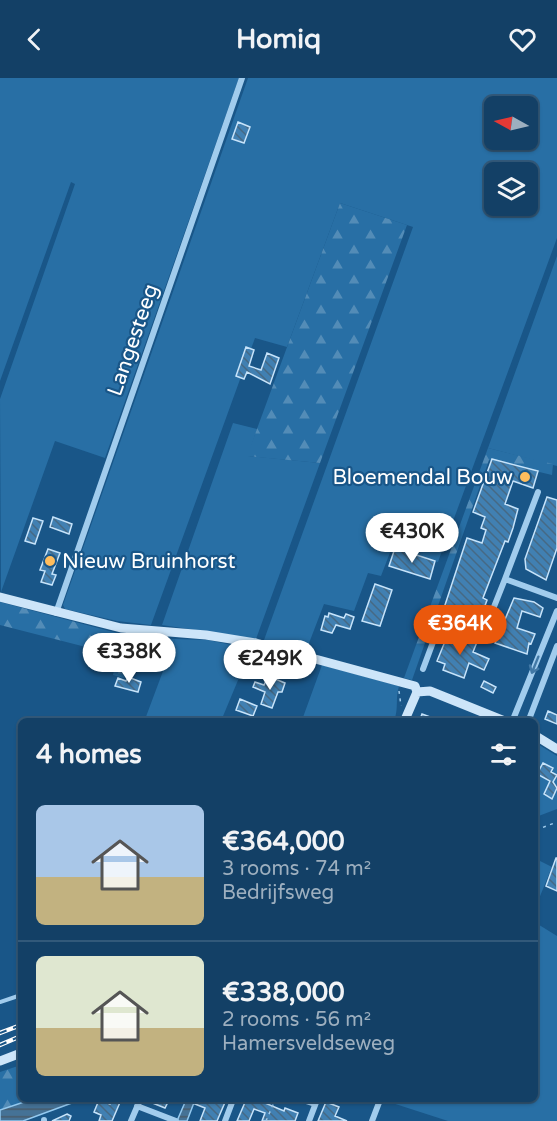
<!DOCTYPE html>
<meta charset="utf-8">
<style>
body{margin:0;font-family:"Varela Round",sans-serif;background:#1c476c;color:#f1f3f6;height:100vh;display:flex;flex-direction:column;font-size:22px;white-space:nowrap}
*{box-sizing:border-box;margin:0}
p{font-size:20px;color:#9dafbf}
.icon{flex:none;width:33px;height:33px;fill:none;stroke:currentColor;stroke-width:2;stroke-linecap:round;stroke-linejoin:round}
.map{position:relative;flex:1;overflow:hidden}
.details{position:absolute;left:18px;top:640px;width:520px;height:384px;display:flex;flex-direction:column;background:#134066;border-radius:9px;box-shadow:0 2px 4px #0004,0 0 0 2px #32597a}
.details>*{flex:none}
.needle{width:39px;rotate:278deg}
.fabs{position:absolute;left:484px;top:18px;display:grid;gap:12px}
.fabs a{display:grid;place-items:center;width:54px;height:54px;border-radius:9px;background:#134066;box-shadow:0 2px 4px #0004,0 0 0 2px #32597a;font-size:30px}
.price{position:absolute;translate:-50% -51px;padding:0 14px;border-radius:21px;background:#fff;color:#222;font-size:20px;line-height:39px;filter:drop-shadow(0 2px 3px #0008)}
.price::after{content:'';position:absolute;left:50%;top:36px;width:18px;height:14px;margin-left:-9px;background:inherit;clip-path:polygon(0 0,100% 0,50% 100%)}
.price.on{background:#ea580c;color:#fff}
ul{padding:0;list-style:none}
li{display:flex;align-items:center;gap:18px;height:150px;padding:0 18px}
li+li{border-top:2px solid #32597a}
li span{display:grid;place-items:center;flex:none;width:168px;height:120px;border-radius:9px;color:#555}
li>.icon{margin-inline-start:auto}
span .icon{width:72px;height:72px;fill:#fffc;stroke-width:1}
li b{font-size:26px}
h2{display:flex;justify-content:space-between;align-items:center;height:72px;padding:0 18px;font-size:26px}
header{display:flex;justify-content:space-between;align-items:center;height:78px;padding:0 18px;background:#134066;font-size:27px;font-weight:800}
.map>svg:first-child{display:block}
</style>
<header><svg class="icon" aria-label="back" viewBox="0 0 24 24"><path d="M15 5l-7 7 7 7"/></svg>Homiq<svg class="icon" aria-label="heart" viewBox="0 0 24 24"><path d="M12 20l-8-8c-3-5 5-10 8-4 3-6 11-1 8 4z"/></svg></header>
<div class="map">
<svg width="557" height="1043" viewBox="0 0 557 1043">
<defs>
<pattern id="forest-firs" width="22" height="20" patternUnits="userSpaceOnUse" patternTransform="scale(1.5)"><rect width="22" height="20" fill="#286fa5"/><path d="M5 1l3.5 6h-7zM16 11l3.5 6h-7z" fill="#538cb7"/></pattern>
<pattern id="water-rules" width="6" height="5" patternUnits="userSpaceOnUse" patternTransform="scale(1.5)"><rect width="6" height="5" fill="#457296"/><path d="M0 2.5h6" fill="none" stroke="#495b6a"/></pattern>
<pattern id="building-back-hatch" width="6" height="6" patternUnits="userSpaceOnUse" patternTransform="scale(1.5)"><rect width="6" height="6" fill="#4180b2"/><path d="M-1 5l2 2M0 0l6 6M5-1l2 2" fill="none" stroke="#466984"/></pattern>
</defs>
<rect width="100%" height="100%" fill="#195688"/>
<!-- green -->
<path fill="#286fa5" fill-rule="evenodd" d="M0,0H239L105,380L55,363L1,514L0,321L75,106L71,104L0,303Z
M248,0H557V160L438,484L391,472L381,498L368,495L354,533L324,526L306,573L264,562L413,149L340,125L287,269L255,260L151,547L117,543L65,531L63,527ZM495,28H528V62H495ZM495,94H528V128H495Z
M557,178V388L488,370Z
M233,345L257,351L248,378L320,385L256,561L162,547Z
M175,561L208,562L251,571L221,643L144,644Z
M322,587L399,608C395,621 399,630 394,643L302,642Z
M536,665L557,678V731L536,739Z
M536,781L552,789L536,828Z
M536,845L557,858V1043H448L383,1022H536Z"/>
<!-- forest -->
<path fill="url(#forest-firs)" d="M340,125L407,147L320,385L247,378Z
M488,370L553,386L552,397L489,382L412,602L404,600Z
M0,524L128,558L175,561L162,594L129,584L124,600L113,597L117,577L0,547Z
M21,987V1022H30L0,1032V994Z"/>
<!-- water -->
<path fill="url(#water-rules)" stroke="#93c9f0" stroke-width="1.5" d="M30,1022L50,1024L80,1022L23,1043H0V1032Z
M186,1022H195L187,1043H177Z"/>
<!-- building -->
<path fill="url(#building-back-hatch)" stroke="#c6e3fa" stroke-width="1.5" d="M238,44L250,49L244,65L232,61Z
M246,269L254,272L249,288L261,292L267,275L279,280L270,306L247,294L244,301L236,298Z
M492,381L538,393L533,410L513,403L505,426L518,431L513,450L508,464L505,463L493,494L483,520L487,522L482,536L474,540L444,530L467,460L482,465L486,452L481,450L485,439L473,434Z
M547,419L557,422V470L546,502L526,491L525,481Z
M53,439L72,446L69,456L50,449Z
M33,440L43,443L35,466L25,463Z
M395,470L435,483L430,501L389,488Z
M48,471L60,475L52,496L56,497L52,507L41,504L45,493L40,492Z
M375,506L392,512L380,548L362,543Z
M514,520L534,524L543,530L540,539L522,533L517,550L535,556L531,566L529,565L527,576L495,565Z
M329,535L344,540L346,536L354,539L350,551L336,547L332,555L321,552L325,538L328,539Z
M455,556L477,564L473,574L489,581L484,592L469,585L464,600L443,592L445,586L437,583L446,561Z
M268,598L285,605L282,614H278L272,630L261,626L265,614L253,609L255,604L264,607Z
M128,599L141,604L138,614L115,608L118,600L126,603Z
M484,603L496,609L493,615L481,609Z
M240,621L257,628L253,638L236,632Z
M548,633L557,637V646L545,641Z
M422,636L441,643L440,644H419Z
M543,685L553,690L551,694L557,697L553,704L557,710L552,721L544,716L550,703L537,696Z
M556,780H557V813L546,808Z
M99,1022L110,1026L112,1022H121L112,1043H99L101,1037L94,1034Z
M145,1022H169L165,1030Z
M185,1022H226L217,1043H200L205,1030Z
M246,1022H258L284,1033L285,1030L298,1035L295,1043H262L265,1035L254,1031L249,1043H237Z
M326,1024L339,1029L335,1038L347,1043H318Z
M67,1036L71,1038L69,1043H52Z"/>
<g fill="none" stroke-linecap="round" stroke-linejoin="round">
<!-- path -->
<path stroke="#a1cced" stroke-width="1.5" stroke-dasharray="3 4.5" stroke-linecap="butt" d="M399,613L401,628
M536,752L557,744
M266,1043L275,1022"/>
<!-- lane -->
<path stroke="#a1cced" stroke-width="4" d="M0,924L21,917"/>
<!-- street -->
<path stroke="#a1cced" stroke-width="6" d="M505,501L538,414
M56,535L242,0
M423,591L442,540L484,554L505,501L557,520
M512,644L557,533
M528,644L557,568
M303,1022L315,1026
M137,1028L176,1043
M44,1043V1042
M131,1043L140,1022
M225,1043L233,1022
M309,1043L317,1022
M372,1043L380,1022"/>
<!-- secondary -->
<path stroke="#cde5f9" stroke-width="9" d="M0,519L121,550L206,557L256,565L415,608L417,614
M417,614L430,613L507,644
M404,644L417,614
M536,658L557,671
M0,983L21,975"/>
<!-- rail casing -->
<g stroke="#fff" stroke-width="4.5">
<path id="rail" d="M0,955L21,947
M0,967L21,958"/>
</g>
<!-- rail -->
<use href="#rail" stroke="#195688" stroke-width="2" stroke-dasharray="7" stroke-linecap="butt"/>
</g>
<!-- one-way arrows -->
<defs><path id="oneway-shaft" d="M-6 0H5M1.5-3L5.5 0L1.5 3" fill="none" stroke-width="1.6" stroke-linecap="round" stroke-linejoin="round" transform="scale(1.5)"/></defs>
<use stroke="#4279a6" href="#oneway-shaft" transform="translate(535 587) rotate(112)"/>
<!-- markers -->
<g fill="#ffbd5d" stroke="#195688" stroke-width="2">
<circle cx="525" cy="399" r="6"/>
<circle cx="50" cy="483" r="6"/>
</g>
<g text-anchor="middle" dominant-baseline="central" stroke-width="4.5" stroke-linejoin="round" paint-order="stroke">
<!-- street labels -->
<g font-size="21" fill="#fff" stroke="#195688">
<text transform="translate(133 262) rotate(-71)">Langesteeg</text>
</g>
<!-- poi labels -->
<g font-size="21" fill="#fff" stroke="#195688" text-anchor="end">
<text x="513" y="399">Bloemendal Bouw</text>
<text x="62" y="483" text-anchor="start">Nieuw Bruinhorst</text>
</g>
</g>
</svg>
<div class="fabs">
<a><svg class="needle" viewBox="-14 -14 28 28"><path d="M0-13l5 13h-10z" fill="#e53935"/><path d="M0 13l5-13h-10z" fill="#9dafbf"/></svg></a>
<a><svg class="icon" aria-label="layers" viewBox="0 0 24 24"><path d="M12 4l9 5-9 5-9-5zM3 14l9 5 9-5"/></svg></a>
</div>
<b class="price" style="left:412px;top:486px">€430K</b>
<b class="price on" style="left:460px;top:578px">€364K</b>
<b class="price" style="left:129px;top:606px">€338K</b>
<b class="price" style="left:270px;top:613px">€249K</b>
<section class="details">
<h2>4 homes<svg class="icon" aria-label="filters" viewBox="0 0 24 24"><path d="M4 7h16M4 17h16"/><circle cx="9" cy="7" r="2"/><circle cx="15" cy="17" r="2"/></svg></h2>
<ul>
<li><span style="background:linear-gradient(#a9c7e8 60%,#c2b280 0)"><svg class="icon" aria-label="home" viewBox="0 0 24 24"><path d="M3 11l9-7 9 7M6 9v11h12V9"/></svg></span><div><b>€364,000</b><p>3 rooms · 74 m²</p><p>Bedrijfsweg</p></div></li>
<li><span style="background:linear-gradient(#dfe7d0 60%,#c2b280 0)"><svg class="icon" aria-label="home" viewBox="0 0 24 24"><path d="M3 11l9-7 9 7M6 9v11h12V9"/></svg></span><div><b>€338,000</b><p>2 rooms · 56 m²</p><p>Hamersveldseweg</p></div></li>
</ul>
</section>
</div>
